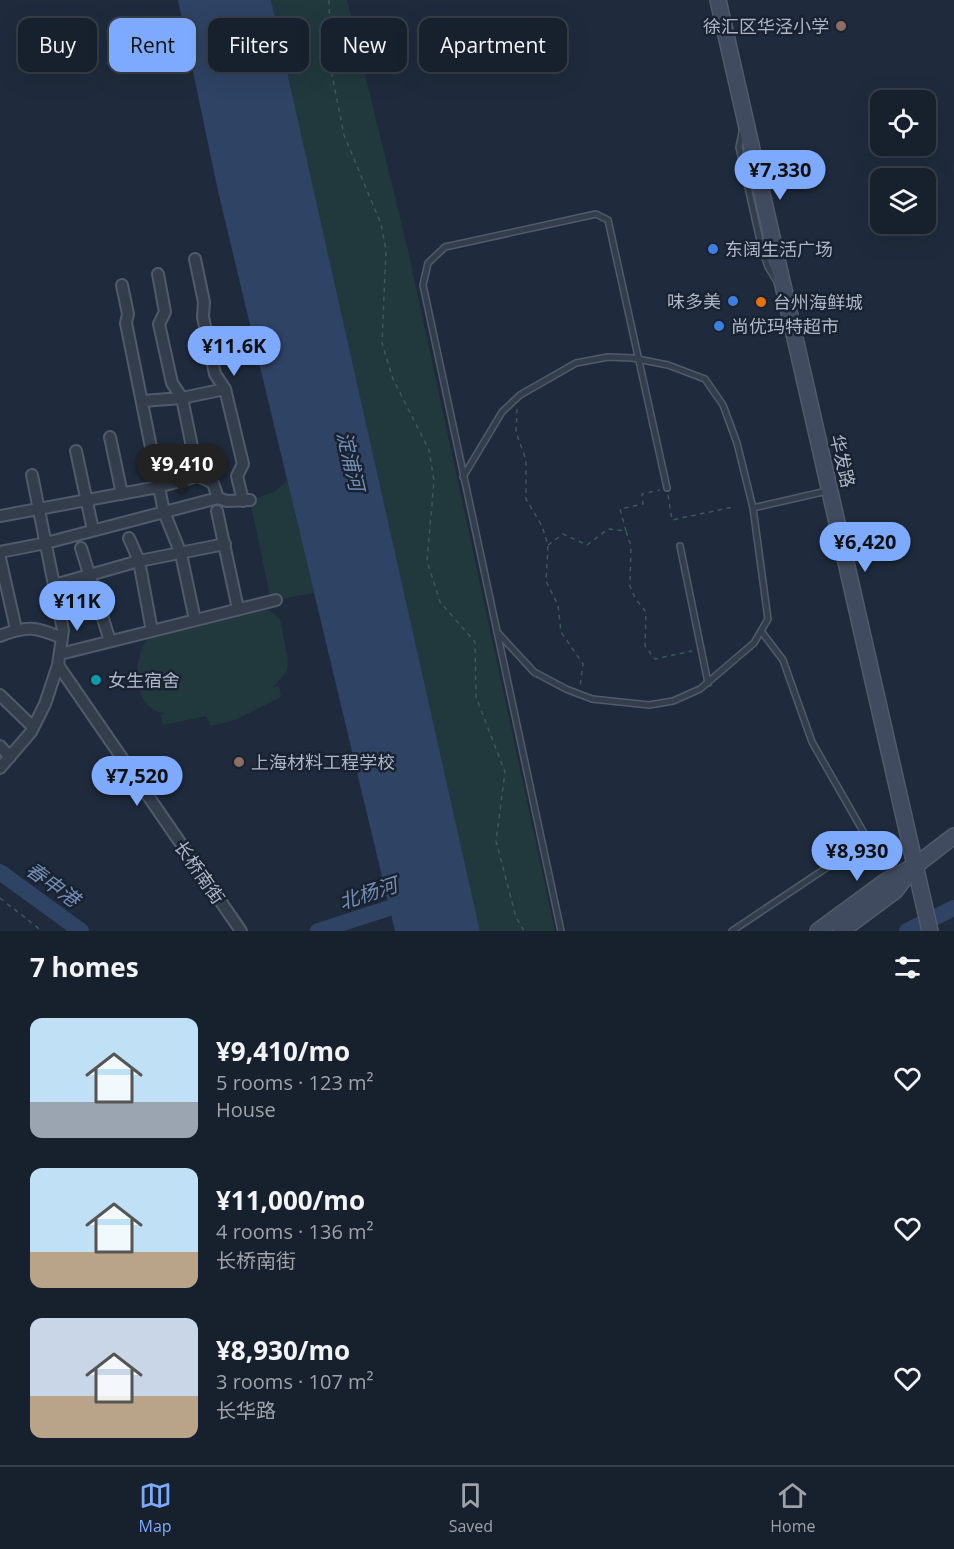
<!DOCTYPE html>
<meta charset="utf-8">
<style>
body{margin:0;font-family:"Open Sans","Noto Sans SC",sans-serif;background:#242d39;color:#f1f3f6;height:100vh;display:flex;flex-direction:column;font-size:22px;white-space:nowrap}
*{box-sizing:border-box;margin:0}
p{font-size:20px;color:#9ea3aa}
.icon{flex:none;width:33px;height:33px;fill:none;stroke:currentColor;stroke-width:2;stroke-linecap:round;stroke-linejoin:round}
.map{position:relative;height:931px;overflow:hidden}
.details{display:flex;flex-direction:column;background:#17202d;flex:1}
.details>*{flex:none}
.guide{position:absolute;left:18px;top:18px;width:600px;height:54px;display:flex;gap:12px}
.tools{position:absolute;left:870px;top:90px;display:grid;gap:12px}
.tools a{display:grid;place-items:center;width:66px;height:66px;border-radius:12px;background:#17202d;box-shadow:0 6px 24px #0002,0 0 0 2px #363e49;font-size:30px}
.price{position:absolute;translate:-50% -51px;padding:0 14px;border-radius:21px;background:#7daaff;color:#111;font-size:20px;line-height:39px;filter:drop-shadow(0 2px 3px #0008)}
.price::after{content:'';position:absolute;left:50%;top:36px;width:18px;height:14px;margin-left:-9px;background:inherit;clip-path:polygon(0 0,100% 0,50% 100%)}
.price.current{background:#222;color:#fff}
ul{padding:0;list-style:none}
li{display:flex;align-items:center;gap:18px;height:150px;padding:0 30px}
li span{display:grid;place-items:center;flex:none;width:168px;height:120px;border-radius:12px;color:#555}
li>.icon{margin-inline-start:auto}
span .icon{width:72px;height:72px;fill:#fffc;stroke-width:1}
li b{font-size:26px}
h2{display:flex;justify-content:space-between;align-items:center;height:72px;padding:0 30px;font-size:26px}
.pill{padding:0 21px;border-radius:12px;background:#17202d;box-shadow:0 6px 24px #0002,0 0 0 2px #363e49;font-size:21px;line-height:54px}
.pill.current{background:#7daaff;color:#111}
.tab-bar{display:flex;justify-content:space-around;align-items:center;height:84px;border-top:2px solid #363e49;background:#17202d;font-size:16px;color:#9ea3aa}
.tab-bar a{display:grid;justify-items:center;gap:3px}
.tab-bar .current{color:#7daaff}
.map>svg:first-child{display:block}
</style>
<div class="map">
<svg width="954" height="931" viewBox="0 0 954 931">
<rect width="100%" height="100%" fill="#1f2b3c"/>
<!-- park -->
<path fill="#21393d" d="M271,0H347L409,255L555,931H480Z
M287,481L314,593L271,601L250,500L274,492Z
M268,609L280,619L288,660L287,671L273,687L279,686L281,697L235,720L211,726L206,716L163,725L161,715L166,713C131,711 131,657 149,638Z"/>
<!-- water -->
<path fill="#2f4364" d="M178,0H271L480,931H395L218,191Z"/>
<g fill="none" stroke-linecap="round" stroke-linejoin="round">
<!-- river -->
<path stroke="#2f4364" stroke-width="16" d="M0,872L81,931
M318,931L411,901
M907,931L954,908"/>
<!-- lane casing -->
<g stroke="#515a6a" stroke-width="8">
<path id="lane" d="M743,128L739,147L761,245L768,267L776,280
M463,477L502,412L520,395L576,363L608,357L632,358L668,365L705,379L723,405L737,443L753,508L768,619L754,643L700,689L673,701L649,705L592,699L566,689L534,672L498,633
M753,508L827,491
M680,546L708,683
M561,931L423,285L428,263L445,247L596,214L608,220L667,488
M732,931L868,840L812,742L783,660L761,631"/>
</g>
<!-- street casing -->
<g stroke="#515a6a" stroke-width="14">
<path id="street" d="M195,259L204,302L203,317L215,374L225,389L243,464L237,476L243,501
M158,274L165,312L159,324L172,383L182,398L198,476L213,483L218,498
M122,285L128,314L126,323L164,512L181,554L195,620
M142,401L182,398L225,389
M110,437L122,494
M76,451L93,530
M217,511L238,609
M0,516L158,487L198,476
M129,538L139,561L152,631
M81,548L110,641
M0,552L46,543L218,498L227,501L250,500
M0,558L16,629
M54,585L139,561L225,544
M0,636C26,625 37,627 62,638
M60,654L276,600
M58,665L241,931
M0,695L33,727
M0,746L10,757
M0,768L31,732L45,704L58,665L63,630L32,475"/>
</g>
<!-- secondary casing -->
<g stroke="#515a6a" stroke-width="18">
<path id="secondary" d="M718,0L930,931
M818,931L886,881L915,866L954,836
M841,931L895,891L911,870"/>
</g>
<!-- path -->
<path stroke="#3f565b" stroke-width="1.5" stroke-dasharray="4.5 4.5" stroke-linecap="butt" d="M329,0L331,70L344,135L381,224L386,250L382,343L393,379L429,450L434,481L427,561L440,602L475,642L476,697L505,772L496,841L516,917L524,931
M517,409L516,432L526,460V499L542,526L548,545L546,581L558,605L561,632L583,664L580,687
M668,495L672,520L733,507
M626,531L620,509L643,504L642,494L660,490
M548,545L563,534L587,545L608,529L626,531L631,546L630,586L635,598L646,612L645,646L655,659L692,651
M0,898L42,931"/>
<!-- lane -->
<use href="#lane" stroke="#333d4c" stroke-width="5"/>
<!-- street -->
<use href="#street" stroke="#333d4c" stroke-width="10"/>
<!-- secondary -->
<use href="#secondary" stroke="#414b60" stroke-width="15"/>
</g>
<!-- markers -->
<g fill="#8d6e63" stroke="#192231" stroke-width="2">
<circle cx="841" cy="26" r="6"/>
<circle cx="239" cy="762" r="6"/>
</g>
<g fill="#3f7fe0" stroke="#192231" stroke-width="2">
<circle cx="713" cy="249" r="6"/>
<circle cx="733" cy="301" r="6"/>
<circle cx="719" cy="326" r="6"/>
</g>
<circle fill="#e8710a" stroke="#192231" stroke-width="2" cx="761" cy="302" r="6"/>
<circle fill="#0f9aa8" stroke="#192231" stroke-width="2" cx="96" cy="680" r="6"/>
<g text-anchor="middle" dominant-baseline="central" stroke-width="5" stroke-linejoin="round" paint-order="stroke">
<!-- poi labels -->
<g font-size="18" fill="#aeb7c8" stroke="#192231" text-anchor="start">
<text x="829" y="26" text-anchor="end">徐汇区华泾小学</text>
<text x="725" y="249">东阔生活广场</text>
<text x="721" y="301" text-anchor="end">味多美</text>
<text x="773" y="302">台州海鲜城</text>
<text x="731" y="326">尚优玛特超市</text>
<text x="108" y="680">女生宿舍</text>
<text x="251" y="762">上海材料工程学校</text>
</g>
<!-- street labels -->
<g font-size="18" fill="#aeb7c8" stroke="#192231">
<text transform="translate(843 461) rotate(77)">华发路</text>
<text transform="translate(200 872) rotate(55)">长桥南街</text>
</g>
<!-- water labels -->
<g font-size="20" font-style="italic" fill="#738db4" stroke="#192231">
<text transform="translate(351 461) rotate(77)">淀浦河</text>
<text transform="translate(53 884) rotate(36)">春申港</text>
<text transform="translate(368 893) rotate(-18)">北杨河</text>
</g>
</g>
</svg>
<div class="tools">
<a><svg class="icon" aria-label="locate" viewBox="0 0 24 24"><circle cx="12" cy="12" r="6"/><path d="M12 2v4M12 18v4M2 12h4M18 12h4"/></svg></a>
<a><svg class="icon" aria-label="layers" viewBox="0 0 24 24"><path d="M12 4l9 5-9 5-9-5zM3 14l9 5 9-5"/></svg></a>
</div>
<b class="price" style="left:780px;top:201px">¥7,330</b>
<b class="price" style="left:234px;top:377px">¥11.6K</b>
<b class="price current" style="left:182px;top:495px">¥9,410</b>
<b class="price" style="left:865px;top:573px">¥6,420</b>
<b class="price" style="left:77px;top:632px">¥11K</b>
<b class="price" style="left:137px;top:807px">¥7,520</b>
<b class="price" style="left:857px;top:882px">¥8,930</b>
<div class="guide">
<a class="pill">Buy</a>
<a class="pill current">Rent</a>
<a class="pill">Filters</a>
<a class="pill">New</a>
<a class="pill">Apartment</a>
</div>
</div>
<section class="details">
<h2>7 homes<svg class="icon" aria-label="filters" viewBox="0 0 24 24"><path d="M4 7h16M4 17h16"/><circle cx="9" cy="7" r="2"/><circle cx="15" cy="17" r="2"/></svg></h2>
<ul>
<li><span style="background:linear-gradient(#bfe0f5 70%,#9aa5b1 0)"><svg class="icon" aria-label="home" viewBox="0 0 24 24"><path d="M3 11l9-7 9 7M6 9v11h12V9"/></svg></span><div><b>¥9,410/mo</b><p>5 rooms · 123 m²</p><p>House</p></div><svg class="icon" aria-label="heart" viewBox="0 0 24 24"><path d="M12 20l-8-8c-3-5 5-10 8-4 3-6 11-1 8 4z"/></svg></li>
<li><span style="background:linear-gradient(#bfe0f5 70%,#b9a48a 0)"><svg class="icon" aria-label="home" viewBox="0 0 24 24"><path d="M3 11l9-7 9 7M6 9v11h12V9"/></svg></span><div><b>¥11,000/mo</b><p>4 rooms · 136 m²</p><p>长桥南街</p></div><svg class="icon" aria-label="heart" viewBox="0 0 24 24"><path d="M12 20l-8-8c-3-5 5-10 8-4 3-6 11-1 8 4z"/></svg></li>
<li><span style="background:linear-gradient(#c9d6e8 65%,#b9a48a 0)"><svg class="icon" aria-label="home" viewBox="0 0 24 24"><path d="M3 11l9-7 9 7M6 9v11h12V9"/></svg></span><div><b>¥8,930/mo</b><p>3 rooms · 107 m²</p><p>长华路</p></div><svg class="icon" aria-label="heart" viewBox="0 0 24 24"><path d="M12 20l-8-8c-3-5 5-10 8-4 3-6 11-1 8 4z"/></svg></li>
</ul>
</section>
<nav class="tab-bar">
<a class="current"><svg class="icon" aria-label="map" viewBox="0 0 24 24"><path d="M3 6l6-2 6 2 6-2v14l-6 2-6-2-6 2zM9 4v14M15 6v14"/></svg>Map</a>
<a><svg class="icon" aria-label="saved" viewBox="0 0 24 24"><path d="M7 4h10v16l-5-4-5 4z"/></svg>Saved</a>
<a><svg class="icon" aria-label="home" viewBox="0 0 24 24"><path d="M3 11l9-7 9 7M6 9v11h12V9"/></svg>Home</a>
</nav>
